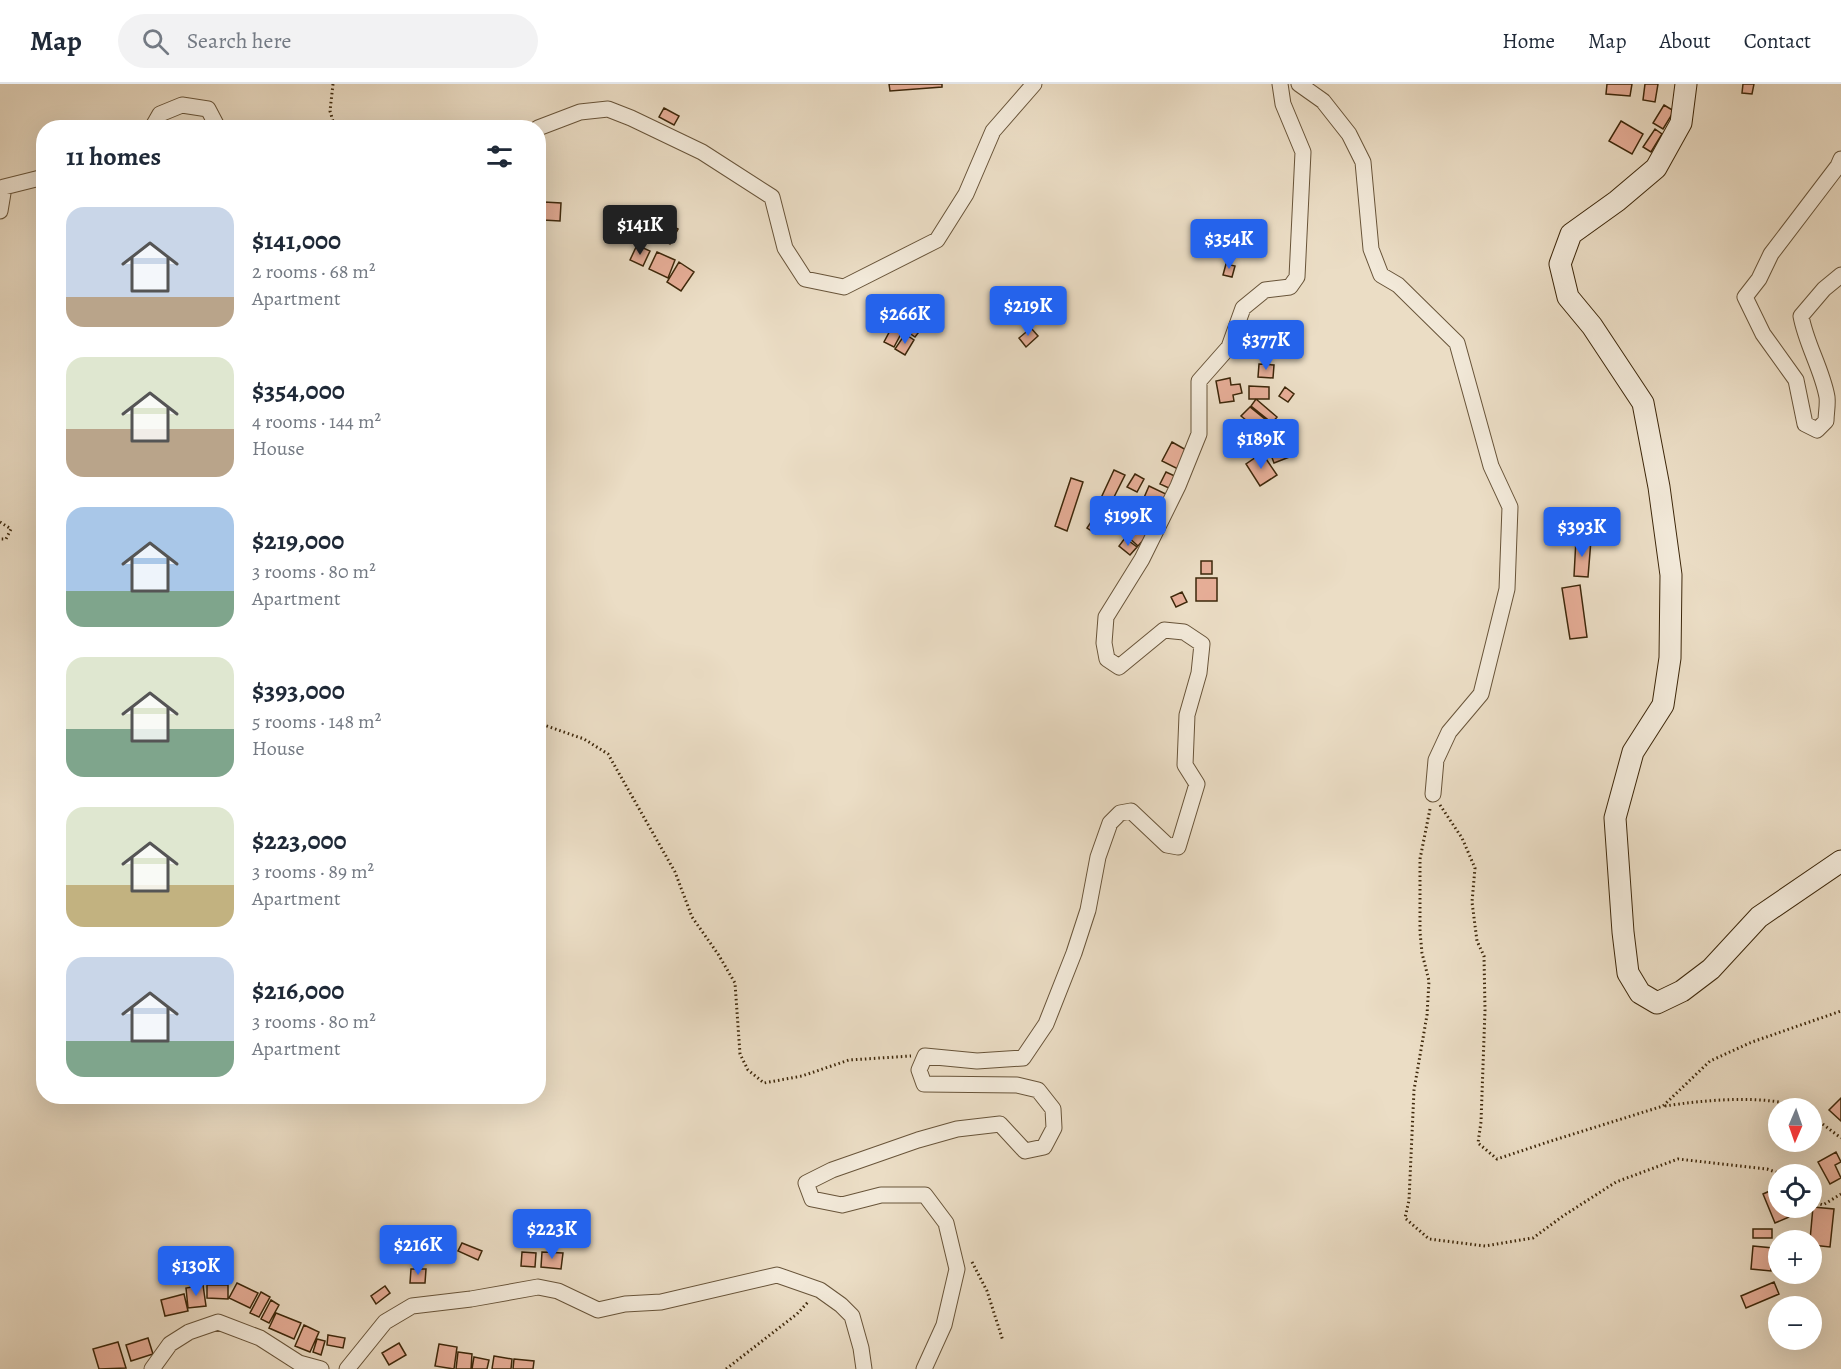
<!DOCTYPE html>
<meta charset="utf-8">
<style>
body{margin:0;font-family:Alegreya,serif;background:#f2f2f3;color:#1f2937;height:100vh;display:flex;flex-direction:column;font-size:22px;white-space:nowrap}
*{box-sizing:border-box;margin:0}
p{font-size:20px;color:#747a83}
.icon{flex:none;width:33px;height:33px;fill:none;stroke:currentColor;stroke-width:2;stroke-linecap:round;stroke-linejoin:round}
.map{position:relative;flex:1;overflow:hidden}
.details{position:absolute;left:36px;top:36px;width:510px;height:984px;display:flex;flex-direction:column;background:#fff;border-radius:24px;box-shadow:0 6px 24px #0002}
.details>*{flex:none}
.needle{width:39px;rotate:182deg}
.fabs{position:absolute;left:1768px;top:1014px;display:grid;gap:12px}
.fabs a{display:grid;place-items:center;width:54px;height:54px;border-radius:50%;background:#fff;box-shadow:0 6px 24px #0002;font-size:30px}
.price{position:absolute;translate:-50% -51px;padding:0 14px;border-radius:6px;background:#2563eb;color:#fff;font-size:20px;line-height:39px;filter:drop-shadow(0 2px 3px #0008)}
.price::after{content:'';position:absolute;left:50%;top:36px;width:18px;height:14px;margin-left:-9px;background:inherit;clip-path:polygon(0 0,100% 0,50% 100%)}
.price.selected{background:#222;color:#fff}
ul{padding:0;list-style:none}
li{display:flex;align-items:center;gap:18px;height:150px;padding:0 30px}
li span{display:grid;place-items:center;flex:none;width:168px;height:120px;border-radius:18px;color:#555}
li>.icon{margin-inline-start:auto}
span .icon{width:72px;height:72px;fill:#fffc;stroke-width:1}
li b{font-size:26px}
h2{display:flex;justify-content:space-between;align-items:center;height:72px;padding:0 30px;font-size:26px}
header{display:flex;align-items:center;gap:36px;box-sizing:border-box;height:84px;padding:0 30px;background:#fff;border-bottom:2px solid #e0e1e3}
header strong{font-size:28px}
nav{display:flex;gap:33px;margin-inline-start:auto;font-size:21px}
.search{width:420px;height:54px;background:#f2f2f3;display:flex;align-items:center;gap:15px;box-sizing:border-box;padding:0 21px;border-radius:33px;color:#747a83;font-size:22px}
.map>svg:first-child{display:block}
</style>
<header>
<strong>Map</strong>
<div class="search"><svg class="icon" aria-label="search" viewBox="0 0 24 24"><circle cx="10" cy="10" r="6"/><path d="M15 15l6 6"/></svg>Search here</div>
<nav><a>Home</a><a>Map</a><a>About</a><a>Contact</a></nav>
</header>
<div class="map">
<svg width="1841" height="1285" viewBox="0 0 1841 1285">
<rect width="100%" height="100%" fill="#ebddc5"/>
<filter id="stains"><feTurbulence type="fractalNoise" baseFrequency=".00333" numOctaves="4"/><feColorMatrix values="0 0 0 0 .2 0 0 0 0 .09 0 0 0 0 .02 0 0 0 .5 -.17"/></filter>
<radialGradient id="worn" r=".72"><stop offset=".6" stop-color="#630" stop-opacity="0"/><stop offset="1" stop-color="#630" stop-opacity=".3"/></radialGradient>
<!-- building -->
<path fill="#e7ae98" stroke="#3d270a" stroke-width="1.5" d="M889,0H942V3L890,7Z
M1607,0H1632L1630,12L1606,10Z
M1645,0H1658L1655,18L1643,16Z
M1743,0H1754L1752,10L1742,9Z
M1664,21L1674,27L1663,45L1653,39Z
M664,24L679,32L674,41L659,33Z
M1621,37L1643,50L1632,70L1609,57Z
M1655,45L1662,50L1651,68L1643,63Z
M544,118L561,119L560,137L543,136Z
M650,130L678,145L670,160L642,144Z
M1238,139L1252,149L1234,175L1219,165Z
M637,161L650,167L643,182L630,176Z
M657,168L675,176L668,194L649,185Z
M679,178L694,188L681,207L667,198Z
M1226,180L1235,182L1232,193L1223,191Z
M916,225L929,235L915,253L901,243Z
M892,243L902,248L894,263L884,258Z
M1031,244L1038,252L1026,263L1019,254Z
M905,250L914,256L905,271L895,265Z
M1259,280L1274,281L1273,294L1258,293Z
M1230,294L1231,301L1240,300L1242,309L1233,311L1234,317L1220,319L1216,297Z
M1249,302L1269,303V315H1249Z
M1285,303L1294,310L1288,318L1279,312Z
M1256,315L1277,333L1272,339L1251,322Z
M1250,323L1271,340L1263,350L1241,332Z
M1238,338L1259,357L1246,372L1224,353Z
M1172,358L1188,367L1178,385L1162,377Z
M1290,364L1292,372L1274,379L1271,371Z
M1262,369L1277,391L1260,402L1246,380Z
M1114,386L1125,391L1111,419L1101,414Z
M1166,388L1177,393L1171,405L1160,400Z
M1135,390L1144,395L1137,408L1127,403Z
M1071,394L1083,398L1067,447L1055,442Z
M1149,402L1168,411L1158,432L1140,423Z
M1095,432L1104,438L1096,450L1087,444Z
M1141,436L1152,446L1138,462L1127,452Z
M1125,454L1137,463L1130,471L1119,462Z
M1576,455L1591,456L1588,493L1574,492Z
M1201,477H1212V490H1201Z
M1196,494H1217V517H1196Z
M1580,501L1587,553L1570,555L1562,504Z
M1182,508L1187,518L1176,523L1171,513Z
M1841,1014V1037L1829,1026Z
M1836,1068L1841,1078L1835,1081L1841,1094L1830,1100L1818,1078Z
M1779,1103V1124H1787L1789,1133L1775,1139L1763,1110Z
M1813,1123L1834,1125L1830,1163L1812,1161V1156H1810Z
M1753,1145H1772V1154H1753Z
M435,1159L453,1160L452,1178L434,1177Z
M462,1159L482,1167L478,1176L458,1167Z
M1753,1162L1773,1164L1771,1187L1751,1185Z
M1812,1164L1818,1165L1816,1184L1812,1183Z
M522,1168L536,1169L535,1183L521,1182Z
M542,1168L563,1169L561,1185L541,1183Z
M203,1169H216V1188H203Z
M411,1185H426L425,1199H410Z
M1774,1198L1779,1210L1746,1224L1741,1212Z
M237,1199L258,1209L250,1224L229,1214Z
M203,1201L206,1222L188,1224L186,1204Z
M207,1201H228V1215L207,1214Z
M385,1202L390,1209L376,1220L371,1212Z
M261,1208L270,1213L259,1233L250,1229Z
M184,1210L188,1227L165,1232L161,1216Z
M271,1216L279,1221L269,1239L261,1235Z
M276,1229L301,1239L294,1255L269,1244Z
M304,1241L319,1248L310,1268L295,1262Z
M328,1251L345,1254L343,1264L327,1261Z
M148,1254L153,1270L131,1277L126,1261Z
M317,1255L325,1257L321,1271L313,1268Z
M118,1258L126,1284L99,1285L93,1265Z
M399,1259L406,1271L389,1281L382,1269Z
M439,1260L457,1263L454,1285L435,1282Z
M458,1268L472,1270L471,1285H456Z
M494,1272L512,1275L511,1285H492Z
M474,1273L489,1276L487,1285H472Z
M514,1275L534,1277L533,1285H513Z"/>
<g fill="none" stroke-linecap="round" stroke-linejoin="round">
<!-- street casing -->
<g stroke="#685439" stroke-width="17">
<path id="street" d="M1299,0L1323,17L1349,50L1363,78L1371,165L1381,191L1398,201L1457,259L1491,382L1510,423L1507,505L1481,610L1449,648L1436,676L1433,710
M152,44L160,30L182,21L208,25L218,44
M538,44L580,28L608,25L631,34L702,68L772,113L785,164L805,195L844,203L937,156L966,110L993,47L1034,0
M1841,75L1838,82L1771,170L1759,195L1745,213L1763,250L1796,296L1805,340L1817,346L1826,337C1826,329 1828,321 1827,313C1822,285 1806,260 1801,232L1824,205L1841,191
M0,127L4,103L44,93
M152,1285L170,1260L189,1248L218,1238L260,1254L299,1279L321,1285
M347,1285L385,1238L412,1222L471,1215L538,1203L558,1207L598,1226L625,1220L661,1218L777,1191L820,1206L841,1221L852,1232L861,1264L864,1285
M924,1285L944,1241L957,1185L946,1139L925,1111H881L842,1121L812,1115L806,1099L832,1086L918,1056L957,1045L1000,1040L1025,1067L1044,1063L1054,1044L1053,1025L1038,1006L1017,1001L924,1000L919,986L925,972L977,977L1023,974L1046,940L1074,869L1088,826L1098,773L1110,739L1120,729L1131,727L1167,761L1178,763L1197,700L1185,681L1187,631L1199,589L1202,560L1184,548L1164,546L1119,583L1107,575L1104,559L1106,533L1142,475L1178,402L1199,350V297L1229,263L1243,224L1265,206L1290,203L1297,193L1303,68L1283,20L1280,0"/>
</g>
<!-- secondary casing -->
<g stroke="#3d270a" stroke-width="23">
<path id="secondary" d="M1686,0L1681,39L1656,84L1617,117L1571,150L1560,180L1568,213L1592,242L1643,319L1659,403L1671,491L1670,574L1663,621L1633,668L1615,734L1623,848L1628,889L1640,909L1657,919L1682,907L1711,885L1759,833L1841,777"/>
</g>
<!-- path -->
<path stroke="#3d270a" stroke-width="3" stroke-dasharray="1.5 3" stroke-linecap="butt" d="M333,0L330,27L335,44
M0,438L11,445L6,455H0
M538,639L584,655L608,670L675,788L692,833L718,870L735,899L740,970L748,986L764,999L802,992L849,976L911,972
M1440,721L1462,754L1475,784L1472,818L1477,857L1484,872L1485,926L1481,1038L1478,1059L1497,1075L1551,1057L1663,1022L1710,977L1752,958L1841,927
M1430,725L1420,775V848L1422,869L1429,897L1427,931L1414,1006L1409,1116L1405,1134L1429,1155L1485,1162L1533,1154L1563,1132L1616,1098L1678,1075L1767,1085L1781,1090
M1665,1022C1705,1016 1765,1010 1803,1024
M1812,1032L1841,1054
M1812,1117L1823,1121L1841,1110
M972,1178L987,1207L1003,1257
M726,1285L797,1230L808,1218"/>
<!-- street -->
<use href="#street" stroke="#f2e9d9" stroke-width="15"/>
<!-- secondary -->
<use href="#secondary" stroke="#f2e9d9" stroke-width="21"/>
</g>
<rect width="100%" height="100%" filter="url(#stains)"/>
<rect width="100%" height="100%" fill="url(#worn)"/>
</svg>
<div class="fabs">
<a><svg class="needle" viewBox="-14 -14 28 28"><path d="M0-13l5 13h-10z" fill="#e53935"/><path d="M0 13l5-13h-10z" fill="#747a83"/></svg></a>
<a><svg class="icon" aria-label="locate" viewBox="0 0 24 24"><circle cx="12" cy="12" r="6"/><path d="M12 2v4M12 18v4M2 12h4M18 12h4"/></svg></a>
<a>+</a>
<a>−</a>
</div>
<b class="price selected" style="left:640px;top:172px">$141K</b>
<b class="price" style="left:1229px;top:186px">$354K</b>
<b class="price" style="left:1028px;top:253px">$219K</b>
<b class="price" style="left:905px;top:261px">$266K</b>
<b class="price" style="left:1266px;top:287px">$377K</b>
<b class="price" style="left:1261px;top:386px">$189K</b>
<b class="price" style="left:1128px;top:463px">$199K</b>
<b class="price" style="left:1582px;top:474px">$393K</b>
<b class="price" style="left:552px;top:1176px">$223K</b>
<b class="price" style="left:418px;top:1192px">$216K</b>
<b class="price" style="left:196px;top:1213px">$130K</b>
<section class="details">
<h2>11 homes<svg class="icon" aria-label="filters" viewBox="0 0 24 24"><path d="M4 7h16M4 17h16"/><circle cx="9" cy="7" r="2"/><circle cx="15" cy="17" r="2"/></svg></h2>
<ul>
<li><span style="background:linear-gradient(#c9d6e8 75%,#b9a48a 0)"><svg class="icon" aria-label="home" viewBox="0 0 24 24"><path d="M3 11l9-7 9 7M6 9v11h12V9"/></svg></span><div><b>$141,000</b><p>2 rooms · 68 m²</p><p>Apartment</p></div></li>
<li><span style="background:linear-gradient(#dfe7d0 60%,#b9a48a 0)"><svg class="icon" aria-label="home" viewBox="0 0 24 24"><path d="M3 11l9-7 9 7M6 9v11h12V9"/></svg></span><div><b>$354,000</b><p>4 rooms · 144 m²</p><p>House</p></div></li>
<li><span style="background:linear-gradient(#a9c7e8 70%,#7fa58c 0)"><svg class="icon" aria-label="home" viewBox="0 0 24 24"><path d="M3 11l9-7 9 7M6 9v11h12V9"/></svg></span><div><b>$219,000</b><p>3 rooms · 80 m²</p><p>Apartment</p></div></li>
<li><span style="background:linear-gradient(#dfe7d0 60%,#7fa58c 0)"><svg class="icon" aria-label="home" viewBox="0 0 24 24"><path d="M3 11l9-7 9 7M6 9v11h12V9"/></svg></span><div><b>$393,000</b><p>5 rooms · 148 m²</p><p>House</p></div></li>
<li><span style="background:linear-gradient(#dfe7d0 65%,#c2b280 0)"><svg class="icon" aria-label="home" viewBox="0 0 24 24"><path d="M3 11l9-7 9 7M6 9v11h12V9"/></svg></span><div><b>$223,000</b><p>3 rooms · 89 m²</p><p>Apartment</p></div></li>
<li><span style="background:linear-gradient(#c9d6e8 70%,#7fa58c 0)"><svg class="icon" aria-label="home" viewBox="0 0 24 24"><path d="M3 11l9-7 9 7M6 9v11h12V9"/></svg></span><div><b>$216,000</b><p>3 rooms · 80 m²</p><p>Apartment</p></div></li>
</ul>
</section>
</div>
